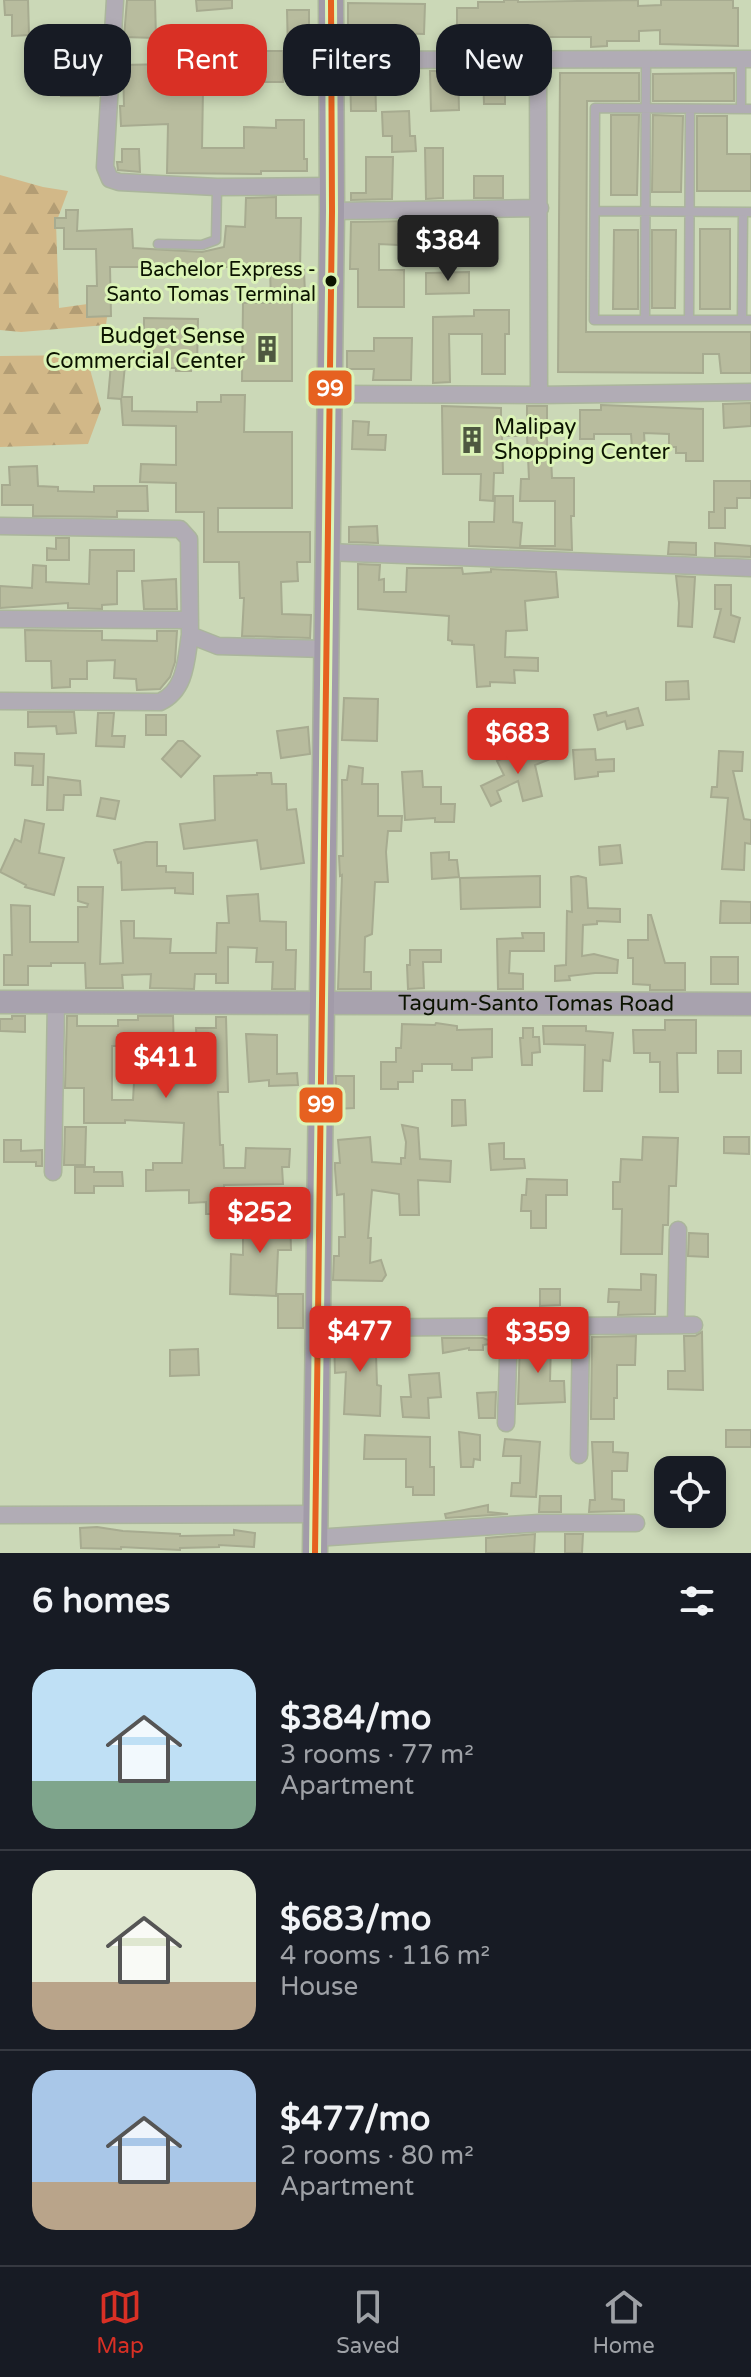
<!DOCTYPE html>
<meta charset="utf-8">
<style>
body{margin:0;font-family:"Varela Round",sans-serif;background:#242831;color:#f1f3f6;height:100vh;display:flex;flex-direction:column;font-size:30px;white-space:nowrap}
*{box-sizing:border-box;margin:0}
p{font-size:26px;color:#9ea1a6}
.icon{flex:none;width:44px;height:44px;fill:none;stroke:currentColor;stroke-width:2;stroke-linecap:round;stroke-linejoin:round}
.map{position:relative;height:1553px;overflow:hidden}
.side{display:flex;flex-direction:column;background:#171b24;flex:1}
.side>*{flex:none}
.banner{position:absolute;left:24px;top:24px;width:704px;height:72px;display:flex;gap:16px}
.fabs{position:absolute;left:654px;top:1456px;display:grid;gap:16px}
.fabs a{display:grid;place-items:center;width:72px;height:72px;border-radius:16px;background:#171b24;box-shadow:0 4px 12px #0003;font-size:40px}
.price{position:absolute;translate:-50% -68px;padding:0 18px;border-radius:8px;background:#d93025;color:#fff;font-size:26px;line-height:52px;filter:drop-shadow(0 2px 4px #0008)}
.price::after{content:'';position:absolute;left:50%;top:48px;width:24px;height:18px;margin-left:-12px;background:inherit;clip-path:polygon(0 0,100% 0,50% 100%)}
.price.active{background:#222;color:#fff}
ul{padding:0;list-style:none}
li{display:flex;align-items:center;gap:24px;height:200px;padding:0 32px}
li+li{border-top:2px solid #363941}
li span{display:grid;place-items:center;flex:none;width:224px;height:160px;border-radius:24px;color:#555}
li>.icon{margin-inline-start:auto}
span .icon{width:96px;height:96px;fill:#fffc;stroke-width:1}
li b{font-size:34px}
h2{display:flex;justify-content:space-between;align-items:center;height:96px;padding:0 32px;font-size:34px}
.tag{padding:0 28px;border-radius:24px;background:#171b24;box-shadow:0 4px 12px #0003;font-size:28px;line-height:72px}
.tag.active{background:#d93025;color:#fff}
.tab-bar{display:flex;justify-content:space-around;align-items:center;height:112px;border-top:2px solid #363941;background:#171b24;font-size:22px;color:#9ea1a6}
.tab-bar a{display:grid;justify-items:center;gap:4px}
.tab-bar .active{color:#d93025}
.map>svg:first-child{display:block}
</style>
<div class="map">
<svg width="751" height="1553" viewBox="0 0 751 1553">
<defs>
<pattern id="forest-firs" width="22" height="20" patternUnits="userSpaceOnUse" patternTransform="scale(2)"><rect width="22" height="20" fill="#d2b888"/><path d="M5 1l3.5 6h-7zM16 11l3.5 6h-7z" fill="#b39d74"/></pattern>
</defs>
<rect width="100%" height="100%" fill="#cbd8b7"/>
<!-- forest -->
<path fill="url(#forest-firs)" d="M0,175L43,187L68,191L56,223L59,308L109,301L106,325L21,332L0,330Z
M86,355L101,409L88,444L0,447V356Z"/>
<!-- building -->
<path fill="#b8bc9e" stroke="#a7ab90" stroke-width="2" fill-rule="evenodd" d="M4,0H28L29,35L12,36V15H5Z
M127,0H155L156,38L124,37Z
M196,0H232V8L197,11Z
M504,0H518V2L638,0V6L661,5V0H733V8H738V46L660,44V30L639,31V41H607V46L591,47V37H504V30H476V36H457V8H478V2H504Z
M348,3L425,4L424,34L390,33L391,30H348Z
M287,10H309V54L288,53Z
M76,48H98V96H61V67H76Z
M265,51H283V82H265Z
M169,64V81L210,80V68L230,69L229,91L203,90L202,148H244V127L276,128V120H304V159H307V171H261V174L167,173L168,124L121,126L120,106H124L123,65Z
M350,71H375L376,111H351Z
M430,71H458L459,110L431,111Z
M483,71L527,73V90H505V104H484Z
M560,73H639V101H587L586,332H751V373H721L719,354H703V373L558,372Z
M734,73V101H653V74Z
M409,111L410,136H415L416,151L392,152V136H383L382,112Z
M611,115H639L637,195H611Z
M653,115L683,116L681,192H652Z
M697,116H727V154H751V191H697Z
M425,148H443V198L426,199Z
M122,149H139L140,172L118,170L117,162H122Z
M366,157H393L392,199L351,200V193H366Z
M474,176H503V198H474Z
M276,197V218H301L300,270H304L305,294L292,295V381H242L243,303H271L270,267H110L111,316L87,317V286H97L96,249H64V228H55V218H66V210H78L77,231L132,229L133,248L202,252L224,247L226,226L245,227L246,198Z
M454,220V236H431V221Z
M410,221V234H398V245L379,244V270H404V307H358V269H350L351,222Z
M700,229H730V309H700Z
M614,230H638V309H613Z
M652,230H676L675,308H652Z
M469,272V293L426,294V273Z
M474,310H509V334H505V374H482V334H449L450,382L433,383V317L474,316Z
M144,318L198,319L197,367H191V371H176V368H144V343H136V329H144Z
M374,338H412L411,380H373L374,369H347V351H374Z
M111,364L125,365L122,397H132V411L197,412V402H221V395H245L244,432H292V508H218V532H310V562H297L298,581L281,582L282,614L311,615L310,638L242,636L244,598H240L239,562H204V512H176V483L140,482L141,464L176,465V426L123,425L121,399L108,398Z
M751,403V426L724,428L723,404Z
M601,405L703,409V461H686V453H676V447H669V434L644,433L645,449H632L631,434H594V439H580V410H601Z
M442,406L501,408V423H527V406H547V457H551L552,478H574V516H571L572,550L469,546V522H494L495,496H513V522L522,523L520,546H555V501H520L521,479H529L527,436H502L503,473H494L493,501L480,500L481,474H443Z
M353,421L369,422L368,435H386L385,450L352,449Z
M37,466L38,486L58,487V491L94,492V486H147L148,511H117V517L33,516V505H2V485H10L9,467Z
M714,481H751V498H737V508H725V528H709V512H714Z
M377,526L378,543L349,542V527Z
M56,538H69V560H47V548L56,549Z
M669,542L696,543V555L668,554Z
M715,543L751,546V557L715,556Z
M90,550H134V571H117V604L102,605V609L68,608V603L0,608V586L32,588L33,565L46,566V582L89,584Z
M358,564L380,565L379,580L384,579V592H406L407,568H462L463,574L491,572V569L556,572L558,597L525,601L527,630L506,631L505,657L538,658V671L514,670L515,683L490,682V686L477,687L474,645L452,644V641L448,640L449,616L358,609Z
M676,576L695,577L692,627L678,626L679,603Z
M176,579L177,609H144L142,581Z
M715,585H731V615L740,618L734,642L714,637L721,609H715Z
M25,630L102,631V640L157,641V631H177L175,662L170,677L160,689L137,690L136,679L114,678L115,660L87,661V679H70V687L52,688L51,661H26Z
M688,681L689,699L666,700V682Z
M344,698L378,699L377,741L342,740Z
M638,708L643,725L627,729L625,721L598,730L594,715L606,712L607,716Z
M28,712H74L76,733L57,734L56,726L28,727Z
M98,713H114L112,736H125L124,747L96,746Z
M146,715H166V735H146Z
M308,727L310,754L281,758L277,731Z
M178,741H183L200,756L181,777L162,759Z
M547,748L553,758L535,765L542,796L523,801L518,781L497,791L501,801L491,806L481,786L504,775L497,761L523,749L526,757Z
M595,749L596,760L614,759V771L598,772V776L575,779L573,750Z
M719,751L743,752L742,771H733L744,819L751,820V844L745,843L744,870L722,869L728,798L711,797L712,787H717Z
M15,753L44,754L43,785H32L33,766L15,765Z
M349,766L363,768L362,784H378V816H402L401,831H388L386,852L388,882H375L372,934L365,937L364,972H371V989H338L342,875L340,876L339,856H343L342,780H347Z
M422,771L423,787H441V804H455L454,822H435V818L405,820L402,772Z
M257,773H271L272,784H286L287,810L296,809L304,863L261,869L257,840L184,849L180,824L215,820L214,776L257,775Z
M48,777L80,781L81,795H64L63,810H47Z
M101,798L119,801L115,819L97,816Z
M25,820L44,824L39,853L64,858L54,895L25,887L26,885L0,872L15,839L21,842Z
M146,842H157V866H166V872L193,873V894L175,893V888L122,890L121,862L118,863L114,850Z
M620,845L622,863L600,865L599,847Z
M449,852V860H457L459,877L432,879L431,853Z
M540,876V907L461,909L460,878Z
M578,876L586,878L588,908L620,909V922L597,921V924L583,925L582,956L594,954L618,960L617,973H595L569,976L570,980L555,981V966L566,965L567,911L572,912L571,877Z
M78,887H103L100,964L123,963L121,921H134V938L171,939L170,953H216L217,923H229L227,896L258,894L260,921L286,922V950H296L295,989H272L273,962H256L257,948L228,947V983H216V974H195L194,989L150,988L151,974L122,975L123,988H86L85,963H51V966H28V985H4V955H12L11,905L30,906V942H78V907H87L88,904L78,901Z
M721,901L751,902V923H720Z
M648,915H651L665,963H685V990H650V985L633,984V958H628V940H648Z
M522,933H544V951H510L509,973L523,974V989H498L497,939L523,938Z
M410,950H441V962H423L424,988L408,989L407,965H410Z
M711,957H738V984H711Z
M12,1016H25V1032L0,1031V1019H12Z
M67,1016H77V1026H118V1020H138V1016H173L174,1049H197L196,1028H216V1017H226L228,1092H218L220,1145H223L224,1168H245L246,1148L290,1149L289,1167H282L283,1184L224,1185L225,1214H206V1202L189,1203V1190L146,1191V1170H153V1163H182L184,1123L125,1120V1123H84V1088H65ZM112,1046H136L133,1100H112Z
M665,1020H696V1053H677L678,1092H660V1062H650V1053H634L633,1030H665Z
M436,1023L457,1026V1030L492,1029V1057L472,1058V1070H452V1064H422V1071H413V1082H398V1089H381V1062H396V1048H401L402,1024L435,1025Z
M543,1026H586V1031L613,1033L610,1061L603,1060L602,1091H584L585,1045L544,1044Z
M523,1028H533V1037H539L540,1052L532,1053V1065H522L520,1038H523Z
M246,1034L277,1035V1074L297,1073L298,1085L269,1086V1080L249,1082Z
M718,1051H741V1073H718Z
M336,1076H354V1108L336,1109Z
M452,1100H465L466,1125L452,1126Z
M402,1125L418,1128L420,1159L451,1161L450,1182L418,1180L419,1215H400L399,1194L372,1190L368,1238H371L370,1263L381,1260L386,1275L382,1281L333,1280L334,1256H339V1237H345L344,1194L337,1195L335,1169V1163H340L338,1140L370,1137L372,1162L401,1164V1158H405L406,1142Z
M65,1127H86L85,1165H64Z
M643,1137L678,1138L676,1186H669L668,1225H663L662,1254H621L622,1209H613V1182H620L621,1159L642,1160Z
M724,1137H749V1154L724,1153Z
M4,1140H21V1151L42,1150V1166H36V1162H4Z
M504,1143V1159H524L525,1168L491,1170L489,1144Z
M75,1167H94V1172H122L123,1186H94V1193H75Z
M527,1179L567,1180V1195H546V1228H531V1211H521L522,1195H526Z
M243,1216H290L291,1250H278L276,1296L230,1294L231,1254L243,1255Z
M689,1233L708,1234V1257L688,1256Z
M641,1274L656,1275L655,1314L618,1315L619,1302H608L609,1289L641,1290Z
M540,1289H560V1305L540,1306Z
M278,1294H303V1328H278Z
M702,1332L703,1390L668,1389V1371H685L684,1336H695Z
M636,1336L635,1365H617V1398H614V1419H591L592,1337Z
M384,1338L383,1354H376L377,1385L381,1386L380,1416L344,1414L346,1372L335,1373L334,1339Z
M442,1338H483L496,1343L483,1345V1350H469V1348L443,1353Z
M535,1340L551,1343L550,1381H564L565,1402L518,1404L520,1342L535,1343Z
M198,1349L199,1375L170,1376V1350Z
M439,1373L441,1397L428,1398L429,1418L403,1417L401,1397H411L409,1375Z
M496,1392L495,1418H479L477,1393Z
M726,1430H751V1447H726Z
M459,1432L480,1435V1460L474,1459L473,1467H461Z
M365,1435L430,1437V1467H434V1495H413V1487H406V1459H364Z
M505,1439L540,1442L536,1497L511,1496L512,1483H520L521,1456H503Z
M592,1442H613V1452L628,1453L627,1471H612V1499L624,1500V1511L589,1512L590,1500H595Z
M540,1496H561V1512H539Z
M488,1505V1512L508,1514L446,1518L445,1514Z
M97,1527L123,1531L180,1534V1536L234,1535V1530L255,1533L254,1547L219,1545V1547L180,1548V1550L121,1547V1549L81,1548L80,1528Z
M535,1534L534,1553H486V1538Z
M565,1534H583L582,1553H565Z"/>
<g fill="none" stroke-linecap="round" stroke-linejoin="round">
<!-- lane casing -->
<g stroke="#abb69c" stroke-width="11">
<path id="lane" d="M741,109V59
M751,109L595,108L594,320H751
M595,211L751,212
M158,244L202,245L216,240L217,187
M645,320L646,59
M689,320L690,109
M742,320L743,212"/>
</g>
<!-- street casing -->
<g stroke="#abb69c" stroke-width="19">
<path id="street" d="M115,0L105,167L110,179L119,182L217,187L331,186
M538,59L539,395
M331,60L751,59
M332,211L540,208
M329,394L539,395L751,392
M0,526L180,529L189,539L190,635L218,646L326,649
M326,552L751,568
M0,619L190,620
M0,701L160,702C186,690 186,660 190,635
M53,1172L56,1002
M676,1325L678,1230
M318,1328L694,1325
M506,1423L509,1328
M579,1455L581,1326
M0,1515L316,1514
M315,1538L540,1523H636"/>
</g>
<!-- secondary casing -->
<g stroke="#abb69c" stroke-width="25">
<g id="secondary">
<path id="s1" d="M0,1002L751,1004"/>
</g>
</g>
<!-- primary casing -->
<g stroke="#abb69c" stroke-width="27">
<path id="primary" d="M315,1553L332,211L331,0"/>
</g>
<!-- lane -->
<use href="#lane" stroke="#b1acb5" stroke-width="8"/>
<!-- street -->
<use href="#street" stroke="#b1acb5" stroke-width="16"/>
<!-- secondary -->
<use href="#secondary" stroke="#a8a2ae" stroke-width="22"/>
<!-- primary -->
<use href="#primary" stroke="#a29ba9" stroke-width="24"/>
<!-- bus-1 casing -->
<g stroke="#dbf3b6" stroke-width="12">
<path id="bus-1" d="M315,1553L332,211L331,0"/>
</g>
<!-- bus-1 -->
<use href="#bus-1" stroke="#e66120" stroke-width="6"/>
</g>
<!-- icons -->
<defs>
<g id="building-bare" transform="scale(2.16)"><path d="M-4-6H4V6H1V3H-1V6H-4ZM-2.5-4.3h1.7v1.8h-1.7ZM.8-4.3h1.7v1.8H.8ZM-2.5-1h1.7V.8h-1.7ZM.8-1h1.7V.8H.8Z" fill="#4e5840" stroke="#dbf3b6" stroke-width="2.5" paint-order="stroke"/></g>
</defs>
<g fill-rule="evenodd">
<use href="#building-bare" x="267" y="349"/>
<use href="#building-bare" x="472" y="440"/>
</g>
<!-- markers -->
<circle fill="#0b1300" stroke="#dbf3b6" stroke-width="3" cx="331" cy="281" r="7"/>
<g text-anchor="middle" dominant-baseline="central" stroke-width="6" stroke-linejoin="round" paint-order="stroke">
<!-- bus labels -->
<g font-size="20" fill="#0b1300" stroke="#dbf3b6" text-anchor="end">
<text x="316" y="270">Bachelor Express -<tspan x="316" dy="25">Santo Tomas Terminal</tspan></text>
</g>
<!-- poi labels -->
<g font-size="22" fill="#0b1300" stroke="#dbf3b6" text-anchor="end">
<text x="245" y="336">Budget Sense<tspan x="245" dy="25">Commercial Center</tspan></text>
<text x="494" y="427" text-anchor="start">Malipay<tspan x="494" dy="25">Shopping Center</tspan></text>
</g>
<!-- street labels -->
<g font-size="22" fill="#0b1300" stroke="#dbf3b6">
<text stroke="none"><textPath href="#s1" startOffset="536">Tagum-Santo Tomas Road</textPath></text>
</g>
</g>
<g stroke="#dbf3b6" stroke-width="3">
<rect x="307" y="369" width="46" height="38" rx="8" fill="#e66120"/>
<rect x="298" y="1086" width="46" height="38" rx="8" fill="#e66120"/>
</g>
<g font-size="22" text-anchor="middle" font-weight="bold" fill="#fff">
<text x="330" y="396">99</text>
<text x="321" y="1112">99</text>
</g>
</svg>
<div class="fabs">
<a><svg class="icon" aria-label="locate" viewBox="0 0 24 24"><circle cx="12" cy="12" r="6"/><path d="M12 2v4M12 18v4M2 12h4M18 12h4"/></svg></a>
</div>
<b class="price active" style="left:448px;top:283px">$384</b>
<b class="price" style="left:518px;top:776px">$683</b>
<b class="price" style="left:166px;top:1100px">$411</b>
<b class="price" style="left:260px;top:1255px">$252</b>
<b class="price" style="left:360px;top:1374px">$477</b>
<b class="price" style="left:538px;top:1375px">$359</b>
<div class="banner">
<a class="tag">Buy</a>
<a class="tag active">Rent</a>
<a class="tag">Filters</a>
<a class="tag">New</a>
</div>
</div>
<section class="side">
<h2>6 homes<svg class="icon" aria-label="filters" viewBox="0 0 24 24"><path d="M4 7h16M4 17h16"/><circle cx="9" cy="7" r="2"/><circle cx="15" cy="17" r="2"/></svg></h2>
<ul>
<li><span style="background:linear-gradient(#bfe0f5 70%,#7fa58c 0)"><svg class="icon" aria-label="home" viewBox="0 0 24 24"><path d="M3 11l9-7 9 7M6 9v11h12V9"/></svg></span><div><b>$384/mo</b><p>3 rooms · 77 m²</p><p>Apartment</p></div></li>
<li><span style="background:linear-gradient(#dfe7d0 70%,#b9a48a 0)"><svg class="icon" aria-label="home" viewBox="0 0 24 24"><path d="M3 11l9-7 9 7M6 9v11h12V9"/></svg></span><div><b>$683/mo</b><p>4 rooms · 116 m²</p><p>House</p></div></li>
<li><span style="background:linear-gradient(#a9c7e8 70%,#b9a48a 0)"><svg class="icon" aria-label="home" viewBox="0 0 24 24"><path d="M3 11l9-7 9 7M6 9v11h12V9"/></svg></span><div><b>$477/mo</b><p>2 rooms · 80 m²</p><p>Apartment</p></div></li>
</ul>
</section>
<nav class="tab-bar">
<a class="active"><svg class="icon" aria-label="map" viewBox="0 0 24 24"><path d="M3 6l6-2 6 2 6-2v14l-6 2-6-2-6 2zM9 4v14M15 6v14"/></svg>Map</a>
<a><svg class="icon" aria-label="saved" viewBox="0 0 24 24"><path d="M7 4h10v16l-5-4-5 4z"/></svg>Saved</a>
<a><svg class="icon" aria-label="home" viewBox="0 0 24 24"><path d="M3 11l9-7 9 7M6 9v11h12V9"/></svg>Home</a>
</nav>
